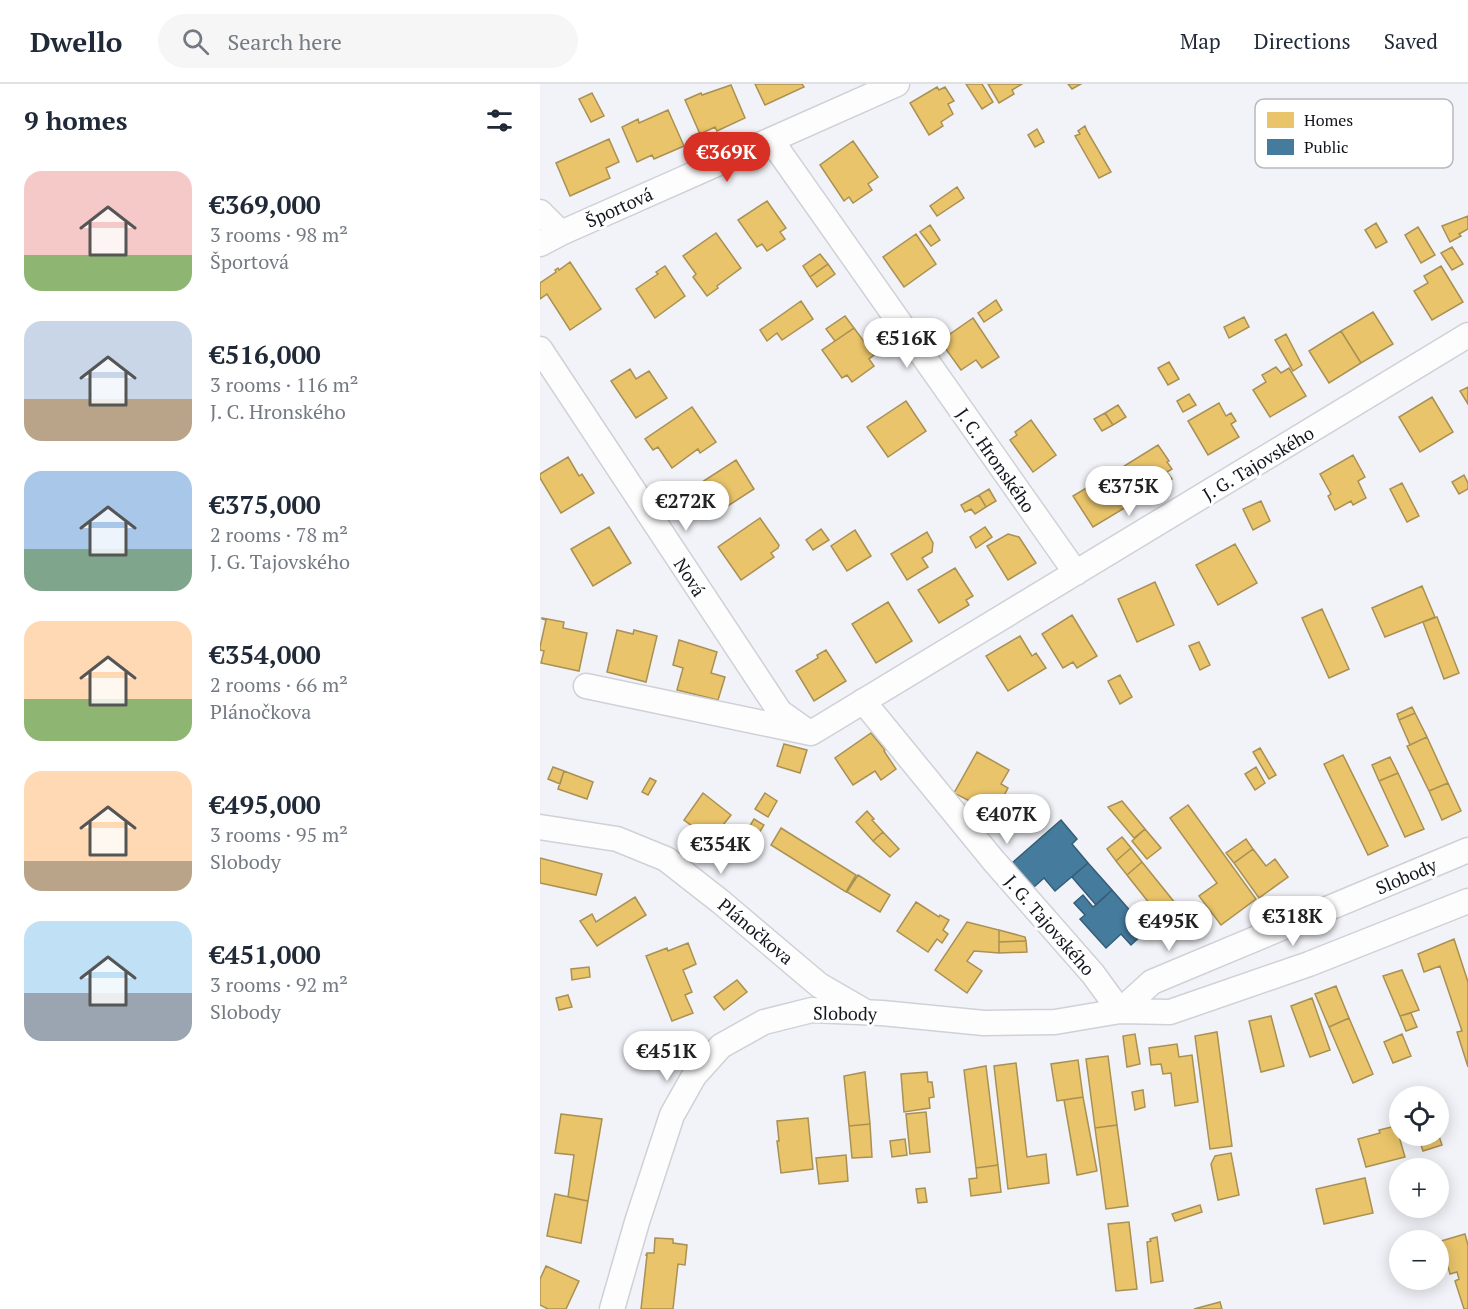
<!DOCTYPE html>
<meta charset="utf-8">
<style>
body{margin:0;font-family:"PT Serif",serif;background:#f6f6f7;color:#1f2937;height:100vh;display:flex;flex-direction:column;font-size:22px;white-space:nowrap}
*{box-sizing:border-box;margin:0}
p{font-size:20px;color:#747a83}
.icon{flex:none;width:33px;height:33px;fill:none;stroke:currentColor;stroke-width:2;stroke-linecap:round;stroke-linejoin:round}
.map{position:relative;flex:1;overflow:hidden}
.side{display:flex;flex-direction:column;background:#fff;width:540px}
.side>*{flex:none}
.controls{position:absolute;left:849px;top:1002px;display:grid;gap:12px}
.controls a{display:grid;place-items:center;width:60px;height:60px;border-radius:50%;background:#fff;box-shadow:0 3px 15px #0003;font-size:30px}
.price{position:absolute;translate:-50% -51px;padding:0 14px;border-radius:21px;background:#fff;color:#222;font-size:20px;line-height:39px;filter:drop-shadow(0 2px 3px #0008)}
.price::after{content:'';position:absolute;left:50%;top:36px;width:18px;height:14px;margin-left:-9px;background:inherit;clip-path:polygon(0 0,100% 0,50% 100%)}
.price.current{background:#d93025;color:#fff}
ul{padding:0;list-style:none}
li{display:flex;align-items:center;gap:18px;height:150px;padding:0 24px}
li span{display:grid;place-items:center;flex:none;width:168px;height:120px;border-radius:18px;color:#555}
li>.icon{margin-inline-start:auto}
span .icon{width:72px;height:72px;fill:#fffc;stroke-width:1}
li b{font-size:26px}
h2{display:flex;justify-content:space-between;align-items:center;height:72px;padding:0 24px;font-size:26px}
header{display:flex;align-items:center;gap:36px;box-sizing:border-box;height:84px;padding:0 30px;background:#fff;border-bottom:2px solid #e0e1e3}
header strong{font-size:28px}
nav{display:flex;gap:33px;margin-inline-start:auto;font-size:21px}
.search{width:420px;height:54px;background:#f6f6f7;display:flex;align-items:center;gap:15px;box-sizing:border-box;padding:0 21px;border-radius:33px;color:#747a83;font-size:22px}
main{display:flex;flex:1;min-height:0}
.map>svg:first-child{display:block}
</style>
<header>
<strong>Dwello</strong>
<div class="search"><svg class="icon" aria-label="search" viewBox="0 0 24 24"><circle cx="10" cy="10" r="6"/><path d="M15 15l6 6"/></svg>Search here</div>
<nav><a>Map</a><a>Directions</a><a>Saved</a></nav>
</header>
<main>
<section class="side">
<h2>9 homes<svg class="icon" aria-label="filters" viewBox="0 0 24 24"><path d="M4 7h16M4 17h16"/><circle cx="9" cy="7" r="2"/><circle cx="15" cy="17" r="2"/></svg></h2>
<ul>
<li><span style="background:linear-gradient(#f6c9c9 70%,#8fb573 0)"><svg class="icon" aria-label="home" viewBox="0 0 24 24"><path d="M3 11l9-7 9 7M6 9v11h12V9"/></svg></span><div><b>€369,000</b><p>3 rooms · 98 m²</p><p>Športová</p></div></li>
<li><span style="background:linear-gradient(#c9d6e8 65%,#b9a48a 0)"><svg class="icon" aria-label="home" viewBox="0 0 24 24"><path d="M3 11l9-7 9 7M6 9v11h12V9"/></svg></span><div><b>€516,000</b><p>3 rooms · 116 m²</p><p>J. C. Hronského</p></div></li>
<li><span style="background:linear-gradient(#a9c7e8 65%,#7fa58c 0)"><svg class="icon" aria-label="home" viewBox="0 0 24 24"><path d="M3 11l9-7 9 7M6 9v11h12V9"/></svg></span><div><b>€375,000</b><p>2 rooms · 78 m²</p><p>J. G. Tajovského</p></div></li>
<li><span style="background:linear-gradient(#ffd9b3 65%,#8fb573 0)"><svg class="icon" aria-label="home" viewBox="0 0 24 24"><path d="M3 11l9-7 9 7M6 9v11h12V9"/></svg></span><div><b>€354,000</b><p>2 rooms · 66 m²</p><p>Plánočkova</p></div></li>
<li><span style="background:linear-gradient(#ffd9b3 75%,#b9a48a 0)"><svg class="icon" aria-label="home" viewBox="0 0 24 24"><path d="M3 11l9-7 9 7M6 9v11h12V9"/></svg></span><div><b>€495,000</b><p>3 rooms · 95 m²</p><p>Slobody</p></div></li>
<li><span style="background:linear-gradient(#bfe0f5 60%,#9aa5b1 0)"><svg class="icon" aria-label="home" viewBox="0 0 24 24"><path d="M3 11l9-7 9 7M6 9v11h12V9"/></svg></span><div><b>€451,000</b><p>3 rooms · 92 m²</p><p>Slobody</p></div></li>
</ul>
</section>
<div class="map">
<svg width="928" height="1225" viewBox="0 0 928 1225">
<rect width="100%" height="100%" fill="#f2f3f8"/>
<!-- homes -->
<path fill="#e9c46a" stroke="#a99053" stroke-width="1.5" d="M215,0H262L264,3L225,21Z
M426,0H442L453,18L442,25Z
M448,0H482L472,6L474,10L459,19Z
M528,0H541L532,5Z
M191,1L205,34L177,47L175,43L160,50L145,16L161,9L162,11Z
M397,3L399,6L405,3L414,17L408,20L413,30L401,38L403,42L389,51L370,19Z
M52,9L64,32L51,38L39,15Z
M128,26L144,62L114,75L112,71L97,78L82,43L98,35L99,39Z
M545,42L547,47L571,88L559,94L535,52L540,50L538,47Z
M497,45L504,58L495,63L488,51Z
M69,55L79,78L66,84L70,94L30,112L16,79Z
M313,57L338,93L328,100L332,106L313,119L309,113L304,117L280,81Z
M417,103L424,114L397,132L390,122Z
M227,117L246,144L240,148L245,155L227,167L222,160L217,163L198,136Z
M928,132V145L919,150L921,152L910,158L902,142Z
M836,139L847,158L836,164L825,146Z
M390,141L400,156L391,162L380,148Z
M878,143L895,171L881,179L865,151Z
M176,149L201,184L177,202L178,204L167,212L153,193L156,190L143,172Z
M376,150L396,180L364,203L343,173Z
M912,163L923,180L912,186L901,169Z
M280,170L288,180L270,193L263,182Z
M30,178L61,225L30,246L7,210L0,215V199L16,188L15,186L18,184L19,186Z
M288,180L295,190L277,203L270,193Z
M125,182L145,212L115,234L96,205L118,190L116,188Z
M901,182L923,218L892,236L874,207L888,199L884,192Z
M456,216L462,226L444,238L438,229Z
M261,217L273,235L242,256L237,249L227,257L220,246Z
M833,228L853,260L821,279L801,247Z
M305,232L314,244L295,257L286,245Z
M704,233L709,243L689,254L684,243Z
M433,234L459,273L442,284L436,276L421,286L400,257Z
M314,244L334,271L329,275L334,282L312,298L307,291L302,294L282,266Z
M801,247L821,279L789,299L769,267Z
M746,250L762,281L753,287L735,256Z
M629,278L639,295L628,301L618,284Z
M736,283L741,289L749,284L766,312L730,333L713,306L726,298L722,291Z
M90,285L96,295L109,287L127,314L96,334L71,297Z
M928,303V320L920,307Z
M649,310L656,321L643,328L637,317Z
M892,313L913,348L880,368L859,333Z
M366,317L386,347L348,373L327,343Z
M679,319L686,332L691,329L696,337L691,340L699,353L668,371L648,337Z
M578,321L586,333L573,341L565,329Z
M152,323L176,358L160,369L158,365L132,384L118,363L113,366L105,355Z
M565,329L573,341L562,347L554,335Z
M491,336L516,371L493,388L470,356L477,351L475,348Z
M618,361L629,377L627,378L632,385L627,388L632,395L601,414L581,384Z
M813,371L825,393L818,397L826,414L813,421L811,417L795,426L788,412L791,410L780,390Z
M28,373L39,392L42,390L54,409L21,429L0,394V390Z
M196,376L214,405L180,427L170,410L150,423L142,411Z
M576,386L596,417L553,443L533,412Z
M924,391L928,399V405L919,410L912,398Z
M862,399L879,432L867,438L850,405Z
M449,405L456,417L446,423L439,411Z
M439,411L446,423L435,430L431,425L425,428L421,421Z
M721,417L730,437L713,446L703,425Z
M220,434L239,461L238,464L231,469L234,473L201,496L178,463Z
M69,443L91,479L53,502L31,465Z
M445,443L452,453L436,464L430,453Z
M281,445L289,456L273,466L266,456Z
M315,446L331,472L307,487L291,462Z
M387,448L393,459L392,468L382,474L388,483L367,496L351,470Z
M468,450L479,453L496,479L468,496L447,462Z
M695,460L717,499L678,521L656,481Z
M415,484L433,512L426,516L429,521L399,539L378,506Z
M615,498L634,541L597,558L578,515Z
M882,502L895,533L845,553L832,524Z
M348,518L372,557L336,579L312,540Z
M782,525L809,585L789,594L762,534Z
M532,531L557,572L537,584L533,578L523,584L502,550Z
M897,533L919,589L904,595L883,538Z
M2,534L24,538L23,544L47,549L39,587L1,579L4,567L0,566V563L6,536L2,535Z
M77,546L93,550L94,546L117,552L106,598L67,588Z
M480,552L492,572L496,569L506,584L468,607L446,572Z
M139,556L177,568L171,589L185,593L178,616L137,606L143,584L133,581Z
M659,558L670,581L660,586L649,562Z
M286,566L306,597L274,617L256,587L278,574L277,571Z
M580,591L592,613L580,620L568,597Z
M872,623L875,629L859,636L857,630Z
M875,629L887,653L870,661L859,636Z
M331,649L345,666L344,667L356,685L341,696L335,687L313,701L295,674Z
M887,653L908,699L889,707L867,662Z
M244,660L267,666L260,689L237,682Z
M720,664L736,691L729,695L713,668Z
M437,668L469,686L461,700L468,704L461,717L453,714L447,726L414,709Z
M803,671L848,762L828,771L784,680Z
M850,673L858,689L839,697L832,681Z
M13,683L24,687L20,700L8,695Z
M716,683L725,699L715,706L705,690Z
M24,687L53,698L47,715L18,705Z
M858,689L884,745L865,753L839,697Z
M110,694L116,697L108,711L102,708Z
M908,699L921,727L902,736L889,707Z
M163,709L191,731L171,756L144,736Z
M225,709L237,717L228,733L215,725Z
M582,717L605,745L594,754L568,723Z
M648,721L716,815L681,841L659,812L677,799L630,734Z
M327,727L334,735L332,736L343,748L333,757L316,738Z
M214,735L224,741L206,769L201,766L205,759L201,756Z
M241,744L316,791L306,808L231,761Z
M605,745L621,764L607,775L592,757Z
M343,748L359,765L350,773L333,757Z
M582,753L591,764L576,777L567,765Z
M706,755L713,765L694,779L686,769Z
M591,764L602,778L587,791L576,777Z
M713,765L726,782L735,775L748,793L719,814L694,779Z
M0,774L62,790L56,811L0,799Z
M602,778L652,840L636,853L587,791Z
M318,791L350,811L340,828L307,808Z
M95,813L106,831L57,862L40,837L52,830L56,838Z
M376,818L399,833L400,831L409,836L403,846L408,850L402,859L397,855L388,868L357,847Z
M427,838L459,846V869L434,867L427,877L442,887L427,909L395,886Z
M459,846L485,853L486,857L459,858Z
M914,855L928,898V983L917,948L922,947L900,882L884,888L878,870Z
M486,857L487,868L459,869V858Z
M148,859L156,880L143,886L152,908L145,911L153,929L132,937L106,872L127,864L128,867Z
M49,883L50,893L32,896L31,885Z
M862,886L879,926L860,932L843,892Z
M197,896L207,908L184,926L174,913Z
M796,902L809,934L789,943L775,910Z
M28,911L32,923L19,926L16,914Z
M772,914L790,966L770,973L751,922Z
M871,929L877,943L866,947L860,932Z
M731,932L744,982L721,988L709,937Z
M809,934L833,990L813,999L789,943Z
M677,948L692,1062L670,1065L655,952Z
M595,950L600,980L587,983L583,952Z
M862,950L871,972L853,979L844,958Z
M637,960L639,973L652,971L658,1018L635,1022L631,989L623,990L621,980L611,981L609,964Z
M568,972L577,1041L555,1044L546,975Z
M538,976L543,1013L517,1017L511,980Z
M476,979L487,1073L506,1070L509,1099L468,1105L454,982Z
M446,982L458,1081L436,1084L424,986Z
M325,988L330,1040L309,1042L304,992Z
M387,988L388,998H392L394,1013L389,1014L390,1024L364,1028L361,990Z
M603,1006L605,1023L595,1026L592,1008Z
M543,1013L557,1087L537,1091L524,1016Z
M386,1028L390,1068L370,1070L366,1030Z
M21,1030L62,1035L48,1117L28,1113L34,1071L15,1069Z
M268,1034L273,1085L241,1089L237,1057H239L237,1037Z
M330,1040L332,1073L312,1074L309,1042Z
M577,1041L588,1122L566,1125L555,1044Z
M856,1042L865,1073L826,1083L818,1055L840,1049L839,1046Z
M898,1049L902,1061L883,1067L878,1052H898Z
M365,1055L367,1071L352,1073L350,1057Z
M691,1069L699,1111L678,1116L671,1080L675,1072Z
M306,1071L308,1097L279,1100L276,1074Z
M458,1081L461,1108L431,1112L429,1095L437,1094L436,1084Z
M825,1094L833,1129L784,1140L776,1105Z
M385,1104L387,1118L378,1119L376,1105Z
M15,1110L48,1117L41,1159L7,1152Z
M660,1121L662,1128L635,1137L632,1130Z
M589,1138L597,1205L576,1207L568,1140Z
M925,1150L928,1161V1225H924L915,1197L919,1195L917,1188L910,1190L901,1157Z
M617,1153L623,1197L611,1199L607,1158L611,1157L610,1155Z
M115,1154L133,1155V1159L147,1161L145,1181L138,1180L133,1225H101L107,1171H106L107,1169H114Z
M6,1182L39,1197L26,1225H8L0,1221V1195Z
M680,1218L682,1225H654Z"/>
<!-- public -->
<path fill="#457b9d" stroke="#365d77" stroke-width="1.5" d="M521,736L537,755L532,760L548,779L515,807L504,794L494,803L472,779Z
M548,779L572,806L556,821L532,793Z
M572,806L607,846L591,861L581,850L566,864L540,835L545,831L534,819L543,811L553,823Z"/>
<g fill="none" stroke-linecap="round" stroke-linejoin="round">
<!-- minor casing -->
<g stroke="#cfd1d7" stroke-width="27">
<path id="minor" d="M231,56L536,489
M0,128L21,149
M0,160L21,149L357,0
M0,265L240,628L264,645
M46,602L271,649L928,251
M323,617L453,776L553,890L580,927L630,928L769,880L928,817
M0,743L77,755L126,775L181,818L279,901L324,927
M72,1225L97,1138L132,1031L154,992L181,962L224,938L272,926L342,929L444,939L515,938L580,927L612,898L928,766"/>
</g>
<!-- minor -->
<use href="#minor" stroke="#fdfdfe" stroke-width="24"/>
</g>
<g text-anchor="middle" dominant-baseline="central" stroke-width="6" stroke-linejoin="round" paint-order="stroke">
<!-- street labels -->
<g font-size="18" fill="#14161e" stroke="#fff">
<text transform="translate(79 123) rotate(-24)">Športová</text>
<text transform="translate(456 376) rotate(55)">J. C. Hronského</text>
<text transform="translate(718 379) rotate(-31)">J. G. Tajovského</text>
<text transform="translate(150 493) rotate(57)">Nová</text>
<text transform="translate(866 792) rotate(-23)">Slobody</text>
<text transform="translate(510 841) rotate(49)">J. G. Tajovského</text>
<text transform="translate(216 847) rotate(40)">Plánočkova</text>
<text transform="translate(305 929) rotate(1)">Slobody</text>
</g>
</g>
<!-- legend -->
<rect x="715" y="15" width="198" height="69" rx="9" fill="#fff" stroke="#b8b9bc" stroke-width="1.5"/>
<rect x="727" y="28" width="27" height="16" fill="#e9c46a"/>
<rect x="727" y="55" width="27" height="16" fill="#457b9d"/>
<g font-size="16" fill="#14161e">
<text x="764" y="42">Homes</text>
<text x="764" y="69">Public</text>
</g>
</svg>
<div class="controls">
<a><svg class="icon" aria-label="locate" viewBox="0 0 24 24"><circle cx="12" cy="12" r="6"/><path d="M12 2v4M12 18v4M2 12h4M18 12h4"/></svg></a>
<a>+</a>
<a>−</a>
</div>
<b class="price current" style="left:187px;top:99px">€369K</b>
<b class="price" style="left:367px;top:285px">€516K</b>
<b class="price" style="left:589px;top:433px">€375K</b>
<b class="price" style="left:146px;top:448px">€272K</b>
<b class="price" style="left:467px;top:761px">€407K</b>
<b class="price" style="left:181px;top:791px">€354K</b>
<b class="price" style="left:753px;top:863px">€318K</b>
<b class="price" style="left:629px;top:868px">€495K</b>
<b class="price" style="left:127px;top:998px">€451K</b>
</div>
</main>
